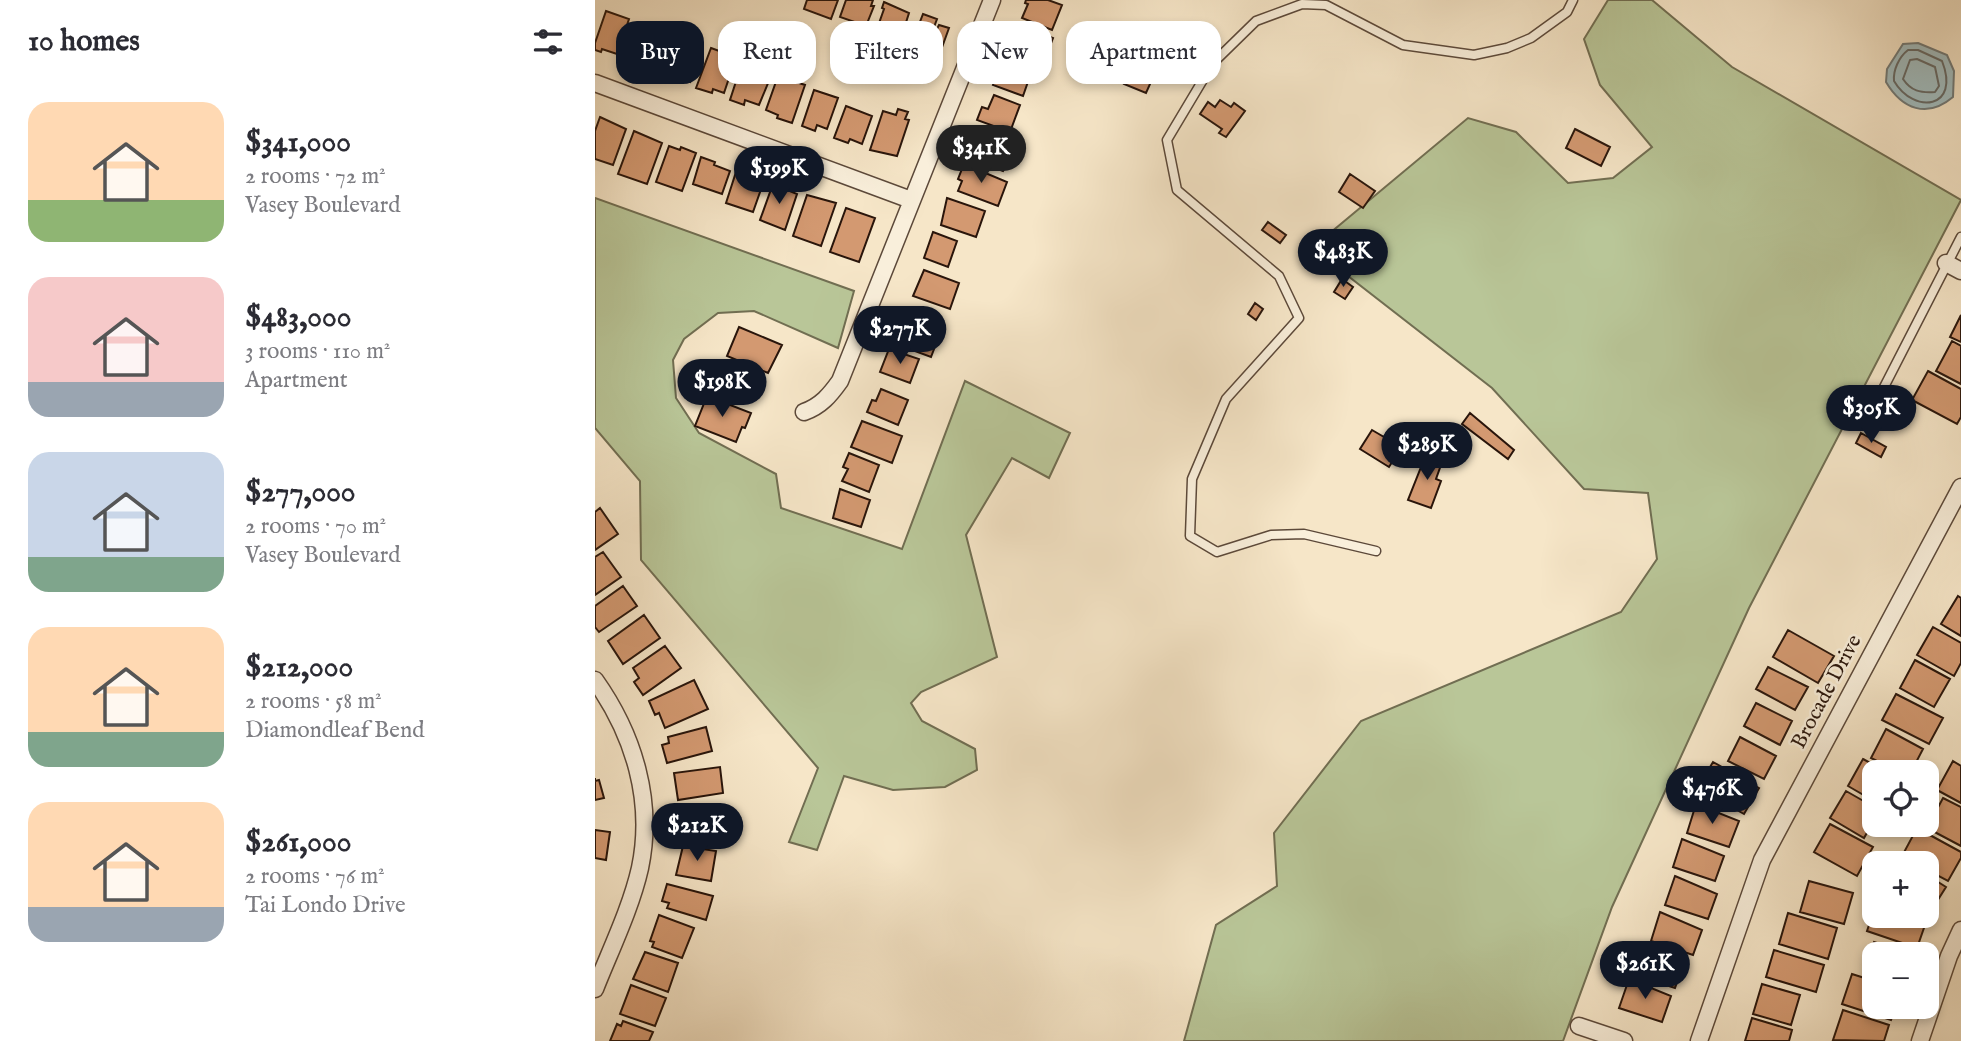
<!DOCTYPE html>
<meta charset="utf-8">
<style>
body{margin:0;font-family:"IM FELL English",serif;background:#f7f7f7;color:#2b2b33;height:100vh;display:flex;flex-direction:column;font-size:26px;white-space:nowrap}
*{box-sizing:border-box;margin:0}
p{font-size:23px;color:#7c7c81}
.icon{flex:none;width:38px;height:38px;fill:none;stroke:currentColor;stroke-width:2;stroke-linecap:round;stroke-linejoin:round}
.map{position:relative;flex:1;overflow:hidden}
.sheet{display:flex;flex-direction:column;background:#fff;width:595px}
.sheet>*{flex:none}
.guide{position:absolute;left:21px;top:21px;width:665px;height:63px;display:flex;gap:14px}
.buttons{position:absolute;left:1267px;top:760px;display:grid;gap:14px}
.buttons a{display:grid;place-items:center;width:77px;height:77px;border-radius:14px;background:#fff;box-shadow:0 4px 10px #0003;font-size:35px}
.price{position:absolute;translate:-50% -60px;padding:0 16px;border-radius:24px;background:#111827;color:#fff;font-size:23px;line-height:46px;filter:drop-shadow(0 2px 4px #0008)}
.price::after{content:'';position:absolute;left:50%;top:42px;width:21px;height:16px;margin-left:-10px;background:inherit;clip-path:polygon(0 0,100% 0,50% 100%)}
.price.current{background:#222;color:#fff}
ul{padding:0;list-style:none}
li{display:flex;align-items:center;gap:21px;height:175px;padding:0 28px}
li span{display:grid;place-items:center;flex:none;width:196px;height:140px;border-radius:21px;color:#555}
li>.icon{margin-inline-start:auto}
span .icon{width:84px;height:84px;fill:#fffc;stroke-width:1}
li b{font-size:30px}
h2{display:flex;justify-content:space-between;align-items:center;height:84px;padding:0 28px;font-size:30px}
.pill{padding:0 24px;border-radius:21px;background:#fff;box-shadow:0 4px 10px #0003;font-size:24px;line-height:63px}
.pill.current{background:#111827;color:#fff}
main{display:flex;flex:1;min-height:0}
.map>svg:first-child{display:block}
</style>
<main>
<section class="sheet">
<h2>10 homes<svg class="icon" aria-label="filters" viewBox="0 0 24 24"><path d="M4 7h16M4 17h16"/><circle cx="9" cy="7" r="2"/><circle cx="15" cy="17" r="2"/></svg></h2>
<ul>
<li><span style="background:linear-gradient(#ffd9b3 70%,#8fb573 0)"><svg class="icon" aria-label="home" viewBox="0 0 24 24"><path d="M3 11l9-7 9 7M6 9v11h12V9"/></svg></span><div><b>$341,000</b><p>2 rooms · 72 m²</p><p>Vasey Boulevard</p></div></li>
<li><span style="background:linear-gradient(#f6c9c9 75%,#9aa5b1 0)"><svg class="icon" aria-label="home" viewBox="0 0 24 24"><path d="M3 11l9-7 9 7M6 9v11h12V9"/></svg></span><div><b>$483,000</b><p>3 rooms · 110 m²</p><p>Apartment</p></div></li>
<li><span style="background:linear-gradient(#c9d6e8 75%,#7fa58c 0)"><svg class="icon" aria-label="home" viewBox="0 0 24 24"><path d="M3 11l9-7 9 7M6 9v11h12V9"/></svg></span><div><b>$277,000</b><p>2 rooms · 70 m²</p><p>Vasey Boulevard</p></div></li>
<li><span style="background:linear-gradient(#ffd9b3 75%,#7fa58c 0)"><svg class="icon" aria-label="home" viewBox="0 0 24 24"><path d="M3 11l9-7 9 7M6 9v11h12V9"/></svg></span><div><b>$212,000</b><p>2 rooms · 58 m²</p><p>Diamondleaf Bend</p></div></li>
<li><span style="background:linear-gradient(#ffd9b3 75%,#9aa5b1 0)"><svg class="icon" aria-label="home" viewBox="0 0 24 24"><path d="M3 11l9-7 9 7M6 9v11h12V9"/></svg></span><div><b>$261,000</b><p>2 rooms · 76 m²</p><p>Tai Londo Drive</p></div></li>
</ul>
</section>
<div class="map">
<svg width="1366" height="1041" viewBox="0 0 1366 1041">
<rect width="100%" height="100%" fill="#f6e6c8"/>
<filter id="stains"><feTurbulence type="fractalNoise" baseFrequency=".00286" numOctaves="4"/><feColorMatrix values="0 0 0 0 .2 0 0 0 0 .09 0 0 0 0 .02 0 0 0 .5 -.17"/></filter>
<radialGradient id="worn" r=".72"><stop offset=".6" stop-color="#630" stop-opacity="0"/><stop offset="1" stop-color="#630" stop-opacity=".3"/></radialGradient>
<!-- green -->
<path fill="#b9c698" stroke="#716e52" stroke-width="2" d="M1013,0H1057L1137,67L1366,200L1154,608L1017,907L968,1041H589L621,925L682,886L679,833L766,721L1026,612L1062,559L1053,493L989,489L897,388L717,248L873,118L921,132L973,183L1018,178L1057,147L1005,85L989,39Z
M0,198L259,291L243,348L159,311L123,313L89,339L78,360L81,398L104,433L181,474L186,508L307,549L370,381L475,433L454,478L417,458L371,535L402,657L326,692L316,703L327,721L380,749L382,770L350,787L298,790L249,776L222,850L194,842L223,768L46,560L45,481L0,428Z"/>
<!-- water -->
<path fill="#a1bdc0" stroke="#717a78" stroke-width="2" d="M1323,43L1352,55L1359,71L1358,97C1332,119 1307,109 1291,82L1292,69L1308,44Z"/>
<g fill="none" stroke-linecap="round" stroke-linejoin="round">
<!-- shore -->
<path stroke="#656966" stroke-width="2" d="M1313,50H1323L1347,61C1366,109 1319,115 1299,81C1298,70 1304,57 1313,50Z
M1322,59L1340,67L1344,86L1340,92C1325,93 1316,91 1308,79L1315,60Z"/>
</g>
<!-- building -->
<path fill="#d39971" stroke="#29150b" stroke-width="2" d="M212,0H243L236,19L209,9Z
M251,0H278L276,6H279L271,26L245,17Z
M431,0H453L467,5L457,30L427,18L433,4L430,3Z
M289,2L314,13L306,38L282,29L289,9L287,8Z
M11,11L34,19L32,25L35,26L25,55L7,49L6,52L0,50V43Z
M328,14L342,19L339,27L342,29L344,25L354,28L341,64L313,53Z
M423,24L458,38L447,67L409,52L415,37L418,38Z
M46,27L69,34L59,65L49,62L47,67L34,63Z
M77,41L105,51L95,82L66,75Z
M116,48L141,57L129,93L118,89L117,93L101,88Z
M148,60L175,70L174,75L176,76L164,105L150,100L149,105L135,100Z
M407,62L436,73L428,96L398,85Z
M539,63L560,73L551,93L529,84Z
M183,76L210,85L197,123L182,118L183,115L171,110Z
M219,90L243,98L232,129L222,125L220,131L207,126Z
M399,95L425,105L415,132L382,120L387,107L393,109Z
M625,100L636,107L639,103L650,111L631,137L624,133L627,129L605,114L613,102L620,107Z
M251,106L277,116L267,144L255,139L253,143L239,138Z
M303,109L313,112L310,119L314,120L302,156L275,150L288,111L301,115Z
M5,117L31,129L18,165L0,159V131Z
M380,128L419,142L415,154L416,157L408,171L371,157L375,145L379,146L380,144L375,142Z
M980,129L1015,147L1006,166L971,148Z
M39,131L67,143L52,184L23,174Z
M74,146L85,150L86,147L101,153L87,191L61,182Z
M106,157L120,162L119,165L135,171L127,194L98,184Z
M369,164L412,182L403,206L363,191L367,181L363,179Z
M141,172L155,176L156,173L170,178L158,212L131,203Z
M755,174L780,191L768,208L744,192Z
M179,181L193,186L192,190L202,194L190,230L165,220Z
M212,195L241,203L226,246L198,236Z
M352,198L390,211L381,237L346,225Z
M251,208L280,218L264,262L235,252Z
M673,222L691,235L685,243L667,230Z
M338,232L362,241L353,267L329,258Z
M329,270L364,283L355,309L318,296Z
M747,279L758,287L750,299L739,292Z
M660,303L668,309L661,320L653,314Z
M308,314L347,328L336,357L298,343Z
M1366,315V342L1355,337Z
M144,327L187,345L173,373L132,356Z
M1357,341L1366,346V384L1341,371Z
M294,349L324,359L315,383L285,372Z
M127,363L152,372L148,385L157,388L151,402L117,389L119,384L116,379L118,374L124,373Z
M1333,371L1366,389V417L1362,424L1317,400Z
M286,389L313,400L303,425L272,412L277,400L281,401Z
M112,396L156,413L150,428L147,427L141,442L100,426Z
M875,413L919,450L913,459L867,424Z
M267,421L307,436L297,463L256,447Z
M777,430L789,437L793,431L806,438L802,445L806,448L794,467L765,449Z
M841,432L852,436L847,448L836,444Z
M1266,433L1291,447L1286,457L1261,443Z
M832,452L841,456L840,459L847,462L841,479L846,481L836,508L813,500Z
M254,453L284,465L274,492L247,481L253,469L248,467Z
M245,489L275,500L266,527L238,518Z
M5,508L23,534L0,550V512Z
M8,552L26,577L0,595V557Z
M28,586L42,606L4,632L0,627V606Z
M1363,596L1366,598V636L1346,624Z
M49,615L65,638L28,664L13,641Z
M1338,627L1366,643V663L1359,676L1322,655Z
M1193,630L1239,656L1223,683L1178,657Z
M70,646L86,668L48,695L39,682L44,678L38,668Z
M1320,660L1355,679L1339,707L1305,688Z
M1173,667L1213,687L1200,710L1161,689Z
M99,680L113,709L70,728L64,713L60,715L54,701Z
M1301,694L1348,718L1334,744L1287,720Z
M1161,703L1197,721L1185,745L1149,726Z
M111,727L117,751L72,763L67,745L74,743L73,737Z
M1291,729L1328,749L1316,772H1304L1276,758Z
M1145,737L1181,756L1169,779L1133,761Z
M1268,759L1292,772H1279V801L1253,786Z
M1358,761L1366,766V803L1342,790Z
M1118,762L1164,788L1149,814L1103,788Z
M125,767L128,793L83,800L79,773Z
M0,778V781L4,780L9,798L0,800Z
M1251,791L1279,807V820L1269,838L1235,818Z
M1348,798L1366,807V846L1332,828Z
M1101,804L1144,821L1134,847L1092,833Z
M84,809H129V834H89V824H84Z
M1235,824L1278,847L1262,876L1219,852Z
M1322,828L1366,852V858L1353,881L1332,870V863H1319L1307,856Z
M0,830L15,832L11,860L0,858Z
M1087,839L1129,856L1120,881L1078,867Z
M88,846L121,851L116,881L81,875Z
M1332,875L1351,887L1334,914L1332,913Z
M1080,876L1122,894L1113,919L1070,905Z
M1214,881L1258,893L1249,924L1205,912Z
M72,884L118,896L111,920L72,908L74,903L67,901Z
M1279,910V915H1312L1331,922L1322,948L1272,931Z
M1065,912L1107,930L1098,955L1056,941Z
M1193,913L1242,928L1233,959L1184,944Z
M64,915L99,928L87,958L57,947L59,942L55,941Z
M1279,942L1315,954H1279V976L1269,972Z
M1047,945L1089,962L1080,988L1037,974Z
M1179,950L1229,965L1221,992L1171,977Z
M50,952L83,963L73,992L38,979Z
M1257,974L1279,981V1006H1301L1296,1020L1247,1004Z
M1034,979L1076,996L1067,1022L1024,1008Z
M1167,984L1205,995L1196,1025L1158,1014Z
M36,985L71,998L60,1026L25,1014Z
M1248,1010L1294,1025L1289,1041L1238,1040Z
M1157,1018L1197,1030L1194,1041H1150Z
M28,1021L58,1032L54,1041H15L22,1024L26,1026Z"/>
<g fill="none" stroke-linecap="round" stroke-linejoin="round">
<!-- service casing -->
<g stroke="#5c493a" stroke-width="11">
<path id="service" d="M1286,393L1366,237
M781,551L709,534L676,535L622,552L595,536L597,479L631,399L704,318L684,276L582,190L572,140L618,63L661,21L707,4L731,5L808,45L879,55L912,48L936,38L972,12L978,0"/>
</g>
<!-- minor casing -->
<g stroke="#5c493a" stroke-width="19">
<path id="minor" d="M0,83L316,200
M1351,263L1366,271
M209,412C226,406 235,395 245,381L397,0
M0,680C39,735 59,801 45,868C36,908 15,951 0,989
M984,1026L1029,1041
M1104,1041L1167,860L1366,487
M1325,1041L1354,956L1366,930"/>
</g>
<!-- service -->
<use href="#service" stroke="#f9efdb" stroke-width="8"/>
<!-- minor -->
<use href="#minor" stroke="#f9efdb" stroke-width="16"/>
</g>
<g text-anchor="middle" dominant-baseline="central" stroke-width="5" stroke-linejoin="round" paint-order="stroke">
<!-- street labels -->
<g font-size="21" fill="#29150b" stroke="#f9efdb">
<text transform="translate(1232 692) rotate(-62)">Brocade Drive</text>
</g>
</g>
<rect width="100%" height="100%" filter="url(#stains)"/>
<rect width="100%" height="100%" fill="url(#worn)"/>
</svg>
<div class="buttons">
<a><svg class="icon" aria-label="locate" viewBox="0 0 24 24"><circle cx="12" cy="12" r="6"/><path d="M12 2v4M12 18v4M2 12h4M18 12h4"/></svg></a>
<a>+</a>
<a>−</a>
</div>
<b class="price current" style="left:386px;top:185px">$341K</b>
<b class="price" style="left:184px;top:206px">$199K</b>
<b class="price" style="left:748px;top:289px">$483K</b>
<b class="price" style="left:305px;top:366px">$277K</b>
<b class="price" style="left:127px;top:419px">$198K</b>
<b class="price" style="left:1276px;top:445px">$305K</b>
<b class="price" style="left:832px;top:482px">$289K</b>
<b class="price" style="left:1117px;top:826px">$476K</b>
<b class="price" style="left:102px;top:863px">$212K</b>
<b class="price" style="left:1050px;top:1001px">$261K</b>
<div class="guide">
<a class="pill current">Buy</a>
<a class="pill">Rent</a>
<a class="pill">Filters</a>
<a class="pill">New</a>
<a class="pill">Apartment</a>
</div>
</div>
</main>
